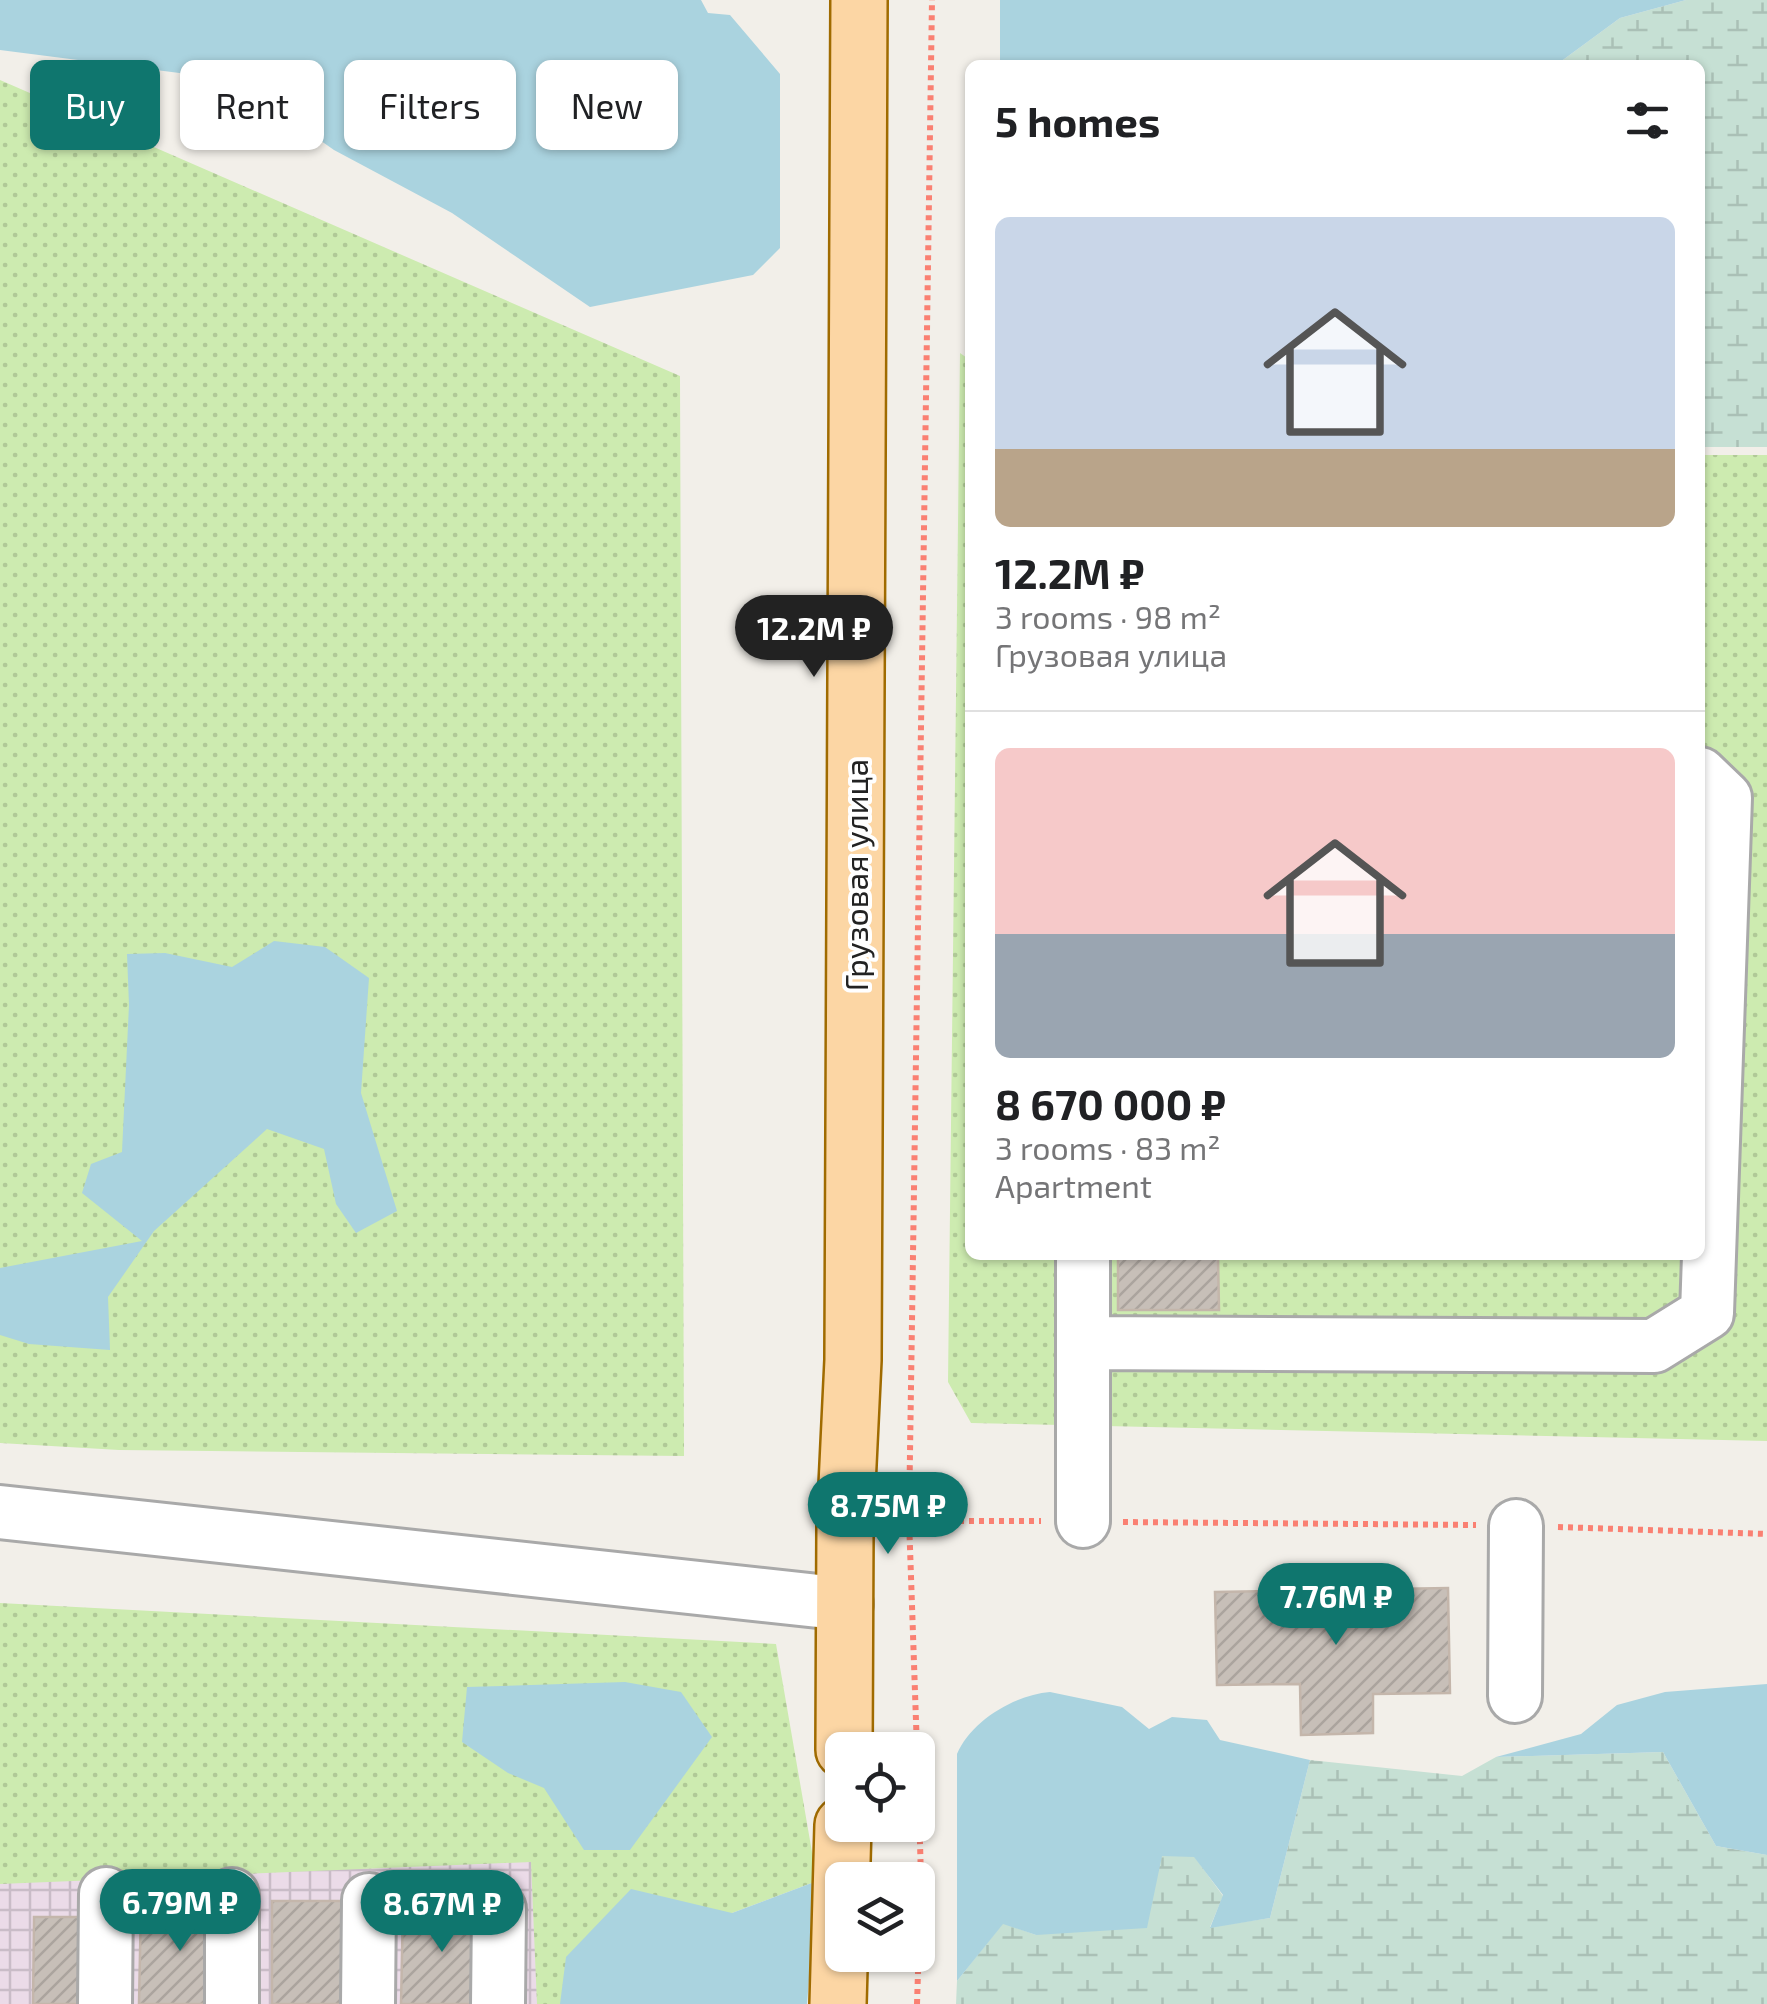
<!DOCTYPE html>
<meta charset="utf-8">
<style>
body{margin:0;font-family:"Exo 2",sans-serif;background:#f2f2f2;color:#202124;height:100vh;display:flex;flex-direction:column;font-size:38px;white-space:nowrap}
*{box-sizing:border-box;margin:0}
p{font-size:32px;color:#757577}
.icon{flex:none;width:55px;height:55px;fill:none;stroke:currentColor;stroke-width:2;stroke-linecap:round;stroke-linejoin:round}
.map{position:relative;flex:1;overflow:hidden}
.panel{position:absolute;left:965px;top:60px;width:740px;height:1200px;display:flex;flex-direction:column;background:#fff;border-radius:15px;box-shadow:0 2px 8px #0004}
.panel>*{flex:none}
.banner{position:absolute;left:30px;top:60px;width:785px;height:90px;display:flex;gap:20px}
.buttons{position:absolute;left:825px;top:1732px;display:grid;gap:20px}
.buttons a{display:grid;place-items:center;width:110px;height:110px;border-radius:15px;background:#fff;box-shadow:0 2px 8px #0004;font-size:50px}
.price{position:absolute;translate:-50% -85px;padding:0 22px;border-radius:35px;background:#0f766e;color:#fff;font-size:32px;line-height:65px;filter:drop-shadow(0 2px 5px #0008)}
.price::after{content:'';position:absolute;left:50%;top:60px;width:30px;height:22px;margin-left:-15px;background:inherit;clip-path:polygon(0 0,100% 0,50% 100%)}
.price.current{background:#222;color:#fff}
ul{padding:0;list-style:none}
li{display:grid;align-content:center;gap:20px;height:530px;padding:0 30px}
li+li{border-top:2px solid #e0e0e0}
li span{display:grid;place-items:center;height:310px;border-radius:15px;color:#555}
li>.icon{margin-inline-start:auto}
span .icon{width:180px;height:180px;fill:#fffc;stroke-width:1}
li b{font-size:42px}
h2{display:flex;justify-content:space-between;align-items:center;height:120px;padding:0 30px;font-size:42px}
.chip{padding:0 35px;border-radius:15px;background:#fff;box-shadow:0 2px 8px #0004;font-size:35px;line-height:90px}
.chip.current{background:#0f766e;color:#fff}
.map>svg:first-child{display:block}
</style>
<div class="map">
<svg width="1767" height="2004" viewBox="0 0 1767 2004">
<defs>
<pattern id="industrial-grid" width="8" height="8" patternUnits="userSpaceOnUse" patternTransform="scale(2.5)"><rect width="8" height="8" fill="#ebdbe8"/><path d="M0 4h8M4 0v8" fill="none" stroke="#c9bcc7"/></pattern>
<pattern id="grass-dots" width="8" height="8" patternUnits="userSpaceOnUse" patternTransform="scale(2.5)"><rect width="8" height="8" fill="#cdebb0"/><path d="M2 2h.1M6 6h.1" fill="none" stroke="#b0c997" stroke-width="1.8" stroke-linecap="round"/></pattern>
<pattern id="wetland-marsh" width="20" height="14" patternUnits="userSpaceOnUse" patternTransform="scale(2.5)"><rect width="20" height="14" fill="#c6e0d4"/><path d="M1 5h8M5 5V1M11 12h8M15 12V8" fill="none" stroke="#aac0b6"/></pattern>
<pattern id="building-hatch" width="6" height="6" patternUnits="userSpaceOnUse" patternTransform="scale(2.5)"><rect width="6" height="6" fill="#c7bfb8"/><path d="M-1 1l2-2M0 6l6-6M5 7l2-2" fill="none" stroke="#aba49e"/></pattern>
</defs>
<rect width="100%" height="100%" fill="#f2efe9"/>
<!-- industrial -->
<path fill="url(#industrial-grid)" d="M0,1838L565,1839L562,2004H0Z"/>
<!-- grass -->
<path fill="url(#grass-dots)" d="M0,80L680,376L684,1456L119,1450L0,1443Z
M960,353L970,360V1255H1700V455H1767V1441L971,1423L948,1382Z
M0,1603L776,1644L817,1881L732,1913V2004H537L531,1862L0,1884Z"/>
<!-- wetland -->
<path fill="url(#wetland-marsh)" d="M1686,0H1767V447H1700V65H1556L1620,18Z
M1663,1752L1716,1846L1767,1855V2004H956L957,1981L1003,1923L1036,1935L1161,1856H1194L1223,1896L1210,1927L1270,1918L1310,1760L1462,1776L1496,1757Z"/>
<!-- water -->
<path fill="#aad3df" d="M0,0H701L708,13L730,15L780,74V248L753,275L590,307L452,213L334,150L234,80L0,50Z
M1000,0H1686L1620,18L1556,65H1000Z
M274,941L325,947L369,978L361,1093L397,1211L356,1233L336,1204L324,1149L267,1129L154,1231L108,1297L110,1350L29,1344L0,1335V1268L142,1241L82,1193L91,1164L122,1152L129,1005L127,954L165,953L232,967Z
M625,1682L681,1692L712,1737L630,1850H584L544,1788L508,1773L462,1742L467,1687Z
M1767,1684V1855L1716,1846L1663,1752L1496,1757L1581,1734L1617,1705L1665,1692Z
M1050,1692L1122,1707L1149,1729L1172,1717L1207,1720L1220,1740L1310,1760L1270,1918L1210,1928L1223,1895L1194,1857L1162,1856L1147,1928L1036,1935L1003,1924L957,1981V1754C971,1721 1014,1695 1050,1692Z
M817,1881L807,2004H560L566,1957L631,1889L732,1913Z"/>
<!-- building -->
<path fill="url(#building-hatch)" stroke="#c4b6ab" stroke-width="2.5" d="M1118,1255H1218L1219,1310H1118Z
M1448,1588L1450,1693L1373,1694V1733L1301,1735L1300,1684L1217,1685L1215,1592Z
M272,1901H349V2004H272Z
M141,1904L221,1906L219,2004H139Z
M403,1906L484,1908L482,2004H401Z
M34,1917H80V2004H33Z"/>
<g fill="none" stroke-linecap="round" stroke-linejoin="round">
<!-- minor casing -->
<g stroke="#a9a9a9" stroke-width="58">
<path id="minor" d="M1083,1343L1654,1346L1707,1313L1725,798L1700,774
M0,1512L846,1604
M1083,1521V1255
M1515,1696L1516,1526
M105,2004L106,1894
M232,2004V1895
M368,2004L369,1900
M498,2004L499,1909"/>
</g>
<!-- major casing -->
<g stroke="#a06b00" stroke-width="60">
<path id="major" d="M844,1750L845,1527L853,1360L859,0
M838,2004L843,1825"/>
</g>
<!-- path -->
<path stroke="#fa8072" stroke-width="6" stroke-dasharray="5 5" stroke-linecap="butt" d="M889,1521H1041
M1123,1522L1476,1525
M1558,1527L1767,1534
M917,1750L909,1519L932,0
M917,2004L921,1879L918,1770"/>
<!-- minor -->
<use href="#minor" stroke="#fff" stroke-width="52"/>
<!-- major -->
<use href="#major" stroke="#fcd6a4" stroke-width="55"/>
</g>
<g text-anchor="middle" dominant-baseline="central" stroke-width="8" stroke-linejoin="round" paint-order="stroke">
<!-- street labels -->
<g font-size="32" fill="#222" stroke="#fff">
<text transform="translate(855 875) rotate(-90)">Грузовая улица</text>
</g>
</g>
</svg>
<div class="buttons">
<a><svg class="icon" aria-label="locate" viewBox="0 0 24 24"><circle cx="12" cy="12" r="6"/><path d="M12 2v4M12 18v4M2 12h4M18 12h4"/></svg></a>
<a><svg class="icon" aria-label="layers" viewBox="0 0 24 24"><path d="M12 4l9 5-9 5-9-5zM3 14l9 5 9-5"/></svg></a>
</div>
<b class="price current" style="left:814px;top:680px">12.2M ₽</b>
<b class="price" style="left:888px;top:1557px">8.75M ₽</b>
<b class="price" style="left:1336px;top:1648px">7.76M ₽</b>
<b class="price" style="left:180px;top:1954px">6.79M ₽</b>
<b class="price" style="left:442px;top:1955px">8.67M ₽</b>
<div class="banner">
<a class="chip current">Buy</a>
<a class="chip">Rent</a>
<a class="chip">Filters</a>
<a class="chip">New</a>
</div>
<section class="panel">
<h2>5 homes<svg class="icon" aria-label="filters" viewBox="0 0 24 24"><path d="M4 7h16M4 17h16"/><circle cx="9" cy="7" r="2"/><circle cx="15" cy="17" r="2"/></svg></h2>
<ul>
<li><span style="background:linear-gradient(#c9d6e8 75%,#b9a48a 0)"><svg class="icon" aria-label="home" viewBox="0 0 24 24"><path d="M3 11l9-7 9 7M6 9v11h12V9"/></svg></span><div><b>12.2M ₽</b><p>3 rooms · 98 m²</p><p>Грузовая улица</p></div></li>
<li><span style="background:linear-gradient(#f6c9c9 60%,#9aa5b1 0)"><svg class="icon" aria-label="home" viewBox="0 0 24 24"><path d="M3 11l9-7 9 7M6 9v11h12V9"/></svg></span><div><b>8 670 000 ₽</b><p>3 rooms · 83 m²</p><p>Apartment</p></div></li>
</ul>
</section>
</div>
